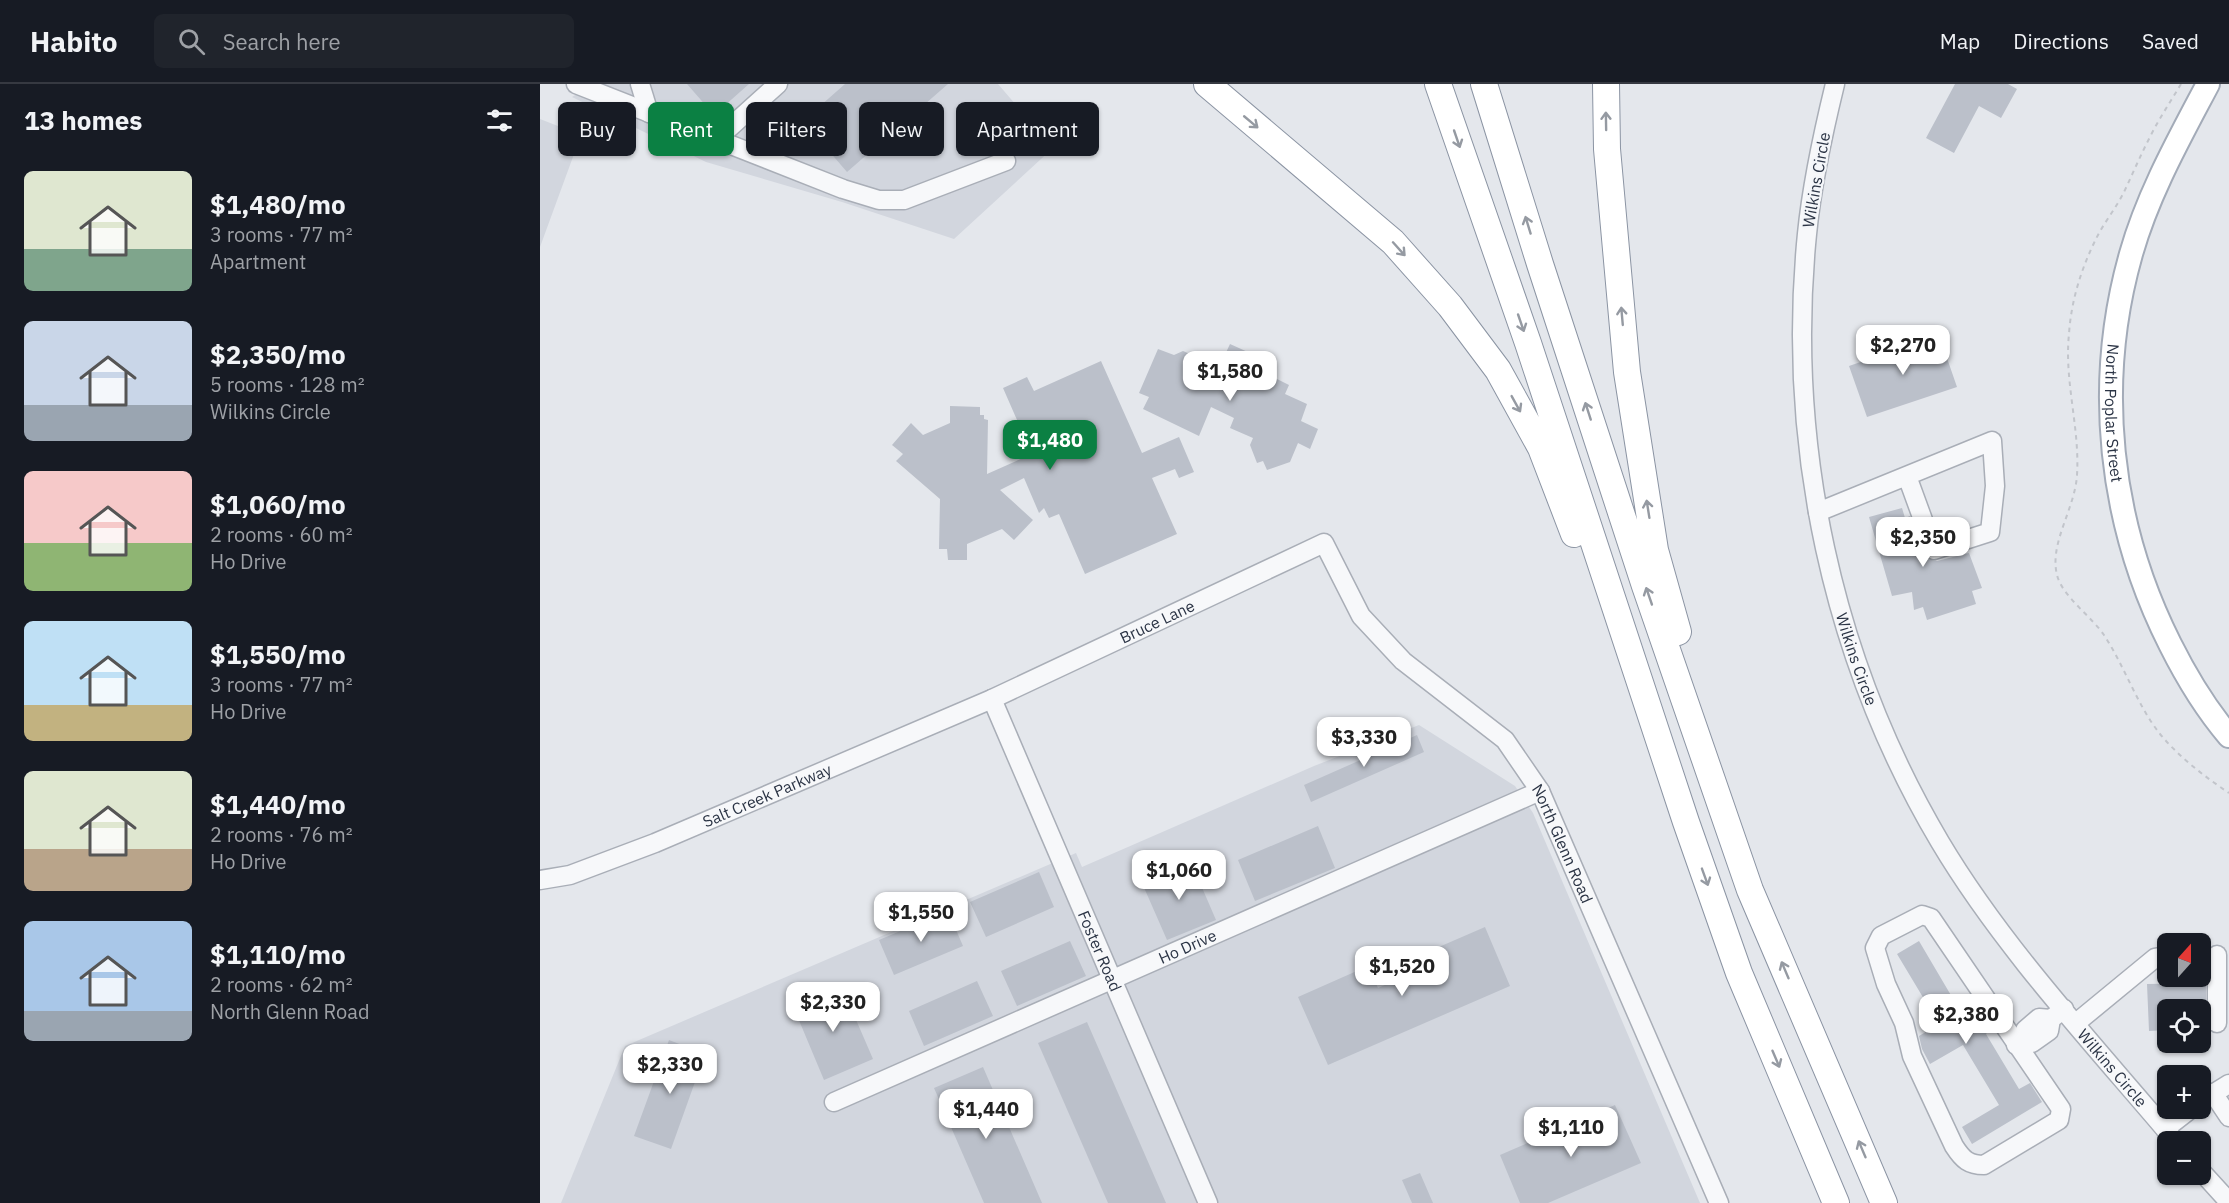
<!DOCTYPE html>
<meta charset="utf-8">
<style>
body{margin:0;font-family:"IBM Plex Sans",sans-serif;background:#20242c;color:#f1f3f6;height:100vh;display:flex;flex-direction:column;font-size:22px;white-space:nowrap}
*{box-sizing:border-box;margin:0}
p{font-size:20px;color:#9ea1a6}
.icon{flex:none;width:33px;height:33px;fill:none;stroke:currentColor;stroke-width:2;stroke-linecap:round;stroke-linejoin:round}
.map{position:relative;flex:1;overflow:hidden}
.drawer{display:flex;flex-direction:column;background:#171b24;width:540px}
.drawer>*{flex:none}
.banner{position:absolute;left:18px;top:18px;width:570px;height:54px;display:flex;gap:12px}
.needle{width:39px;rotate:21deg}
.tools{position:absolute;left:1617px;top:849px;display:grid;gap:12px}
.tools a{display:grid;place-items:center;width:54px;height:54px;border-radius:9px;background:#171b24;box-shadow:0 2px 4px #0004;font-size:30px}
.price{position:absolute;translate:-50% -51px;padding:0 14px;border-radius:12px;background:#fff;color:#222;font-size:20px;line-height:39px;filter:drop-shadow(0 2px 3px #0008)}
.price::after{content:'';position:absolute;left:50%;top:36px;width:18px;height:14px;margin-left:-9px;background:inherit;clip-path:polygon(0 0,100% 0,50% 100%)}
.price.active{background:#0b8043;color:#fff}
ul{padding:0;list-style:none}
li{display:flex;align-items:center;gap:18px;height:150px;padding:0 24px}
li span{display:grid;place-items:center;flex:none;width:168px;height:120px;border-radius:9px;color:#555}
li>.icon{margin-inline-start:auto}
span .icon{width:72px;height:72px;fill:#fffc;stroke-width:1}
li b{font-size:26px}
h2{display:flex;justify-content:space-between;align-items:center;height:72px;padding:0 24px;font-size:26px}
.chip{padding:0 21px;border-radius:9px;background:#171b24;box-shadow:0 2px 4px #0004;font-size:21px;line-height:54px}
.chip.active{background:#0b8043;color:#fff}
header{display:flex;align-items:center;gap:36px;box-sizing:border-box;height:84px;padding:0 30px;background:#171b24;border-bottom:2px solid #363941}
header strong{font-size:28px}
nav{display:flex;gap:33px;margin-inline-start:auto;font-size:21px}
.search{width:420px;height:54px;background:#20242c;display:flex;align-items:center;gap:15px;box-sizing:border-box;padding:0 21px;border-radius:9px;color:#9ea1a6;font-size:22px}
main{display:flex;flex:1;min-height:0}
.map>svg:first-child{display:block}
</style>
<header>
<strong>Habito</strong>
<div class="search"><svg class="icon" aria-label="search" viewBox="0 0 24 24"><circle cx="10" cy="10" r="6"/><path d="M15 15l6 6"/></svg>Search here</div>
<nav><a>Map</a><a>Directions</a><a>Saved</a></nav>
</header>
<main>
<section class="drawer">
<h2>13 homes<svg class="icon" aria-label="filters" viewBox="0 0 24 24"><path d="M4 7h16M4 17h16"/><circle cx="9" cy="7" r="2"/><circle cx="15" cy="17" r="2"/></svg></h2>
<ul>
<li><span style="background:linear-gradient(#dfe7d0 65%,#7fa58c 0)"><svg class="icon" aria-label="home" viewBox="0 0 24 24"><path d="M3 11l9-7 9 7M6 9v11h12V9"/></svg></span><div><b>$1,480/mo</b><p>3 rooms · 77 m²</p><p>Apartment</p></div></li>
<li><span style="background:linear-gradient(#c9d6e8 70%,#9aa5b1 0)"><svg class="icon" aria-label="home" viewBox="0 0 24 24"><path d="M3 11l9-7 9 7M6 9v11h12V9"/></svg></span><div><b>$2,350/mo</b><p>5 rooms · 128 m²</p><p>Wilkins Circle</p></div></li>
<li><span style="background:linear-gradient(#f6c9c9 60%,#8fb573 0)"><svg class="icon" aria-label="home" viewBox="0 0 24 24"><path d="M3 11l9-7 9 7M6 9v11h12V9"/></svg></span><div><b>$1,060/mo</b><p>2 rooms · 60 m²</p><p>Ho Drive</p></div></li>
<li><span style="background:linear-gradient(#bfe0f5 70%,#c2b280 0)"><svg class="icon" aria-label="home" viewBox="0 0 24 24"><path d="M3 11l9-7 9 7M6 9v11h12V9"/></svg></span><div><b>$1,550/mo</b><p>3 rooms · 77 m²</p><p>Ho Drive</p></div></li>
<li><span style="background:linear-gradient(#dfe7d0 65%,#b9a48a 0)"><svg class="icon" aria-label="home" viewBox="0 0 24 24"><path d="M3 11l9-7 9 7M6 9v11h12V9"/></svg></span><div><b>$1,440/mo</b><p>2 rooms · 76 m²</p><p>Ho Drive</p></div></li>
<li><span style="background:linear-gradient(#a9c7e8 75%,#9aa5b1 0)"><svg class="icon" aria-label="home" viewBox="0 0 24 24"><path d="M3 11l9-7 9 7M6 9v11h12V9"/></svg></span><div><b>$1,110/mo</b><p>2 rooms · 62 m²</p><p>North Glenn Road</p></div></li>
</ul>
</section>
<div class="map">
<svg width="1689" height="1119" viewBox="0 0 1689 1119">
<rect width="100%" height="100%" fill="#e4e7ec"/>
<!-- built -->
<path fill="#d2d6de" d="M53,0H458L513,64L414,155L302,118L166,78L32,13Z
M0,35L41,51L0,163Z
M879,641L975,702L993,729L1160,1119H21L85,962L536,769L542,783L774,682Z"/>
<!-- building -->
<path fill="#bbc0ca" d="M147,0H209L174,31Z
M305,0H408L307,88L263,37Z
M1415,0H1468L1477,5L1461,34L1439,22L1414,69L1386,54Z
M1399,251L1417,303L1327,333L1309,282Z
M690,260L730,278L725,289L749,301L745,310L767,320L761,337L778,345L770,365L758,359L750,378L727,386L723,377L717,379L710,361L713,354L690,344L694,334L671,323L659,352L603,325L609,313L599,309L618,265L634,271L643,267L652,271L655,283L675,292Z
M561,277L602,369L639,353L654,388L639,394L635,385L612,394L637,450L545,490L519,430L509,434L504,424L499,429L484,394L460,406L493,436L474,456L462,445L427,460V476H408L407,465H399L400,415L356,377L363,370L352,361L371,339L383,351L410,339V322L440,323V331H444V335L448,336L447,390L492,370L463,304L487,293L494,307Z
M1362,424L1365,434L1370,432L1387,475L1397,477L1429,469L1442,504L1432,507L1436,520L1387,536L1383,523L1374,526L1372,508L1352,512L1329,433Z
M877,651L884,668L771,718L764,701Z
M778,742L795,784L715,817L698,776Z
M651,778L676,836L627,856L602,799Z
M499,788L514,823L446,853L430,818Z
M408,827L423,862L354,891L339,856Z
M945,843L970,902L788,981L758,913L828,882L838,904L891,881L885,869Z
M530,857L546,892L477,922L461,887Z
M1379,857L1422,930L1437,922L1452,943L1446,950L1479,1005L1490,999L1502,1018L1432,1060L1422,1043L1459,1021L1423,961L1390,980L1382,965L1379,952L1399,940L1357,870Z
M437,897L453,932L384,962L369,927Z
M1666,899V926H1628V946L1609,947L1607,900Z
M301,901L333,975L284,996L253,922Z
M547,938L626,1119H568L498,959Z
M129,956L165,970L131,1065L94,1052Z
M443,983L502,1119H444L394,1004Z
M1075,1021L1101,1079L1008,1119H980L960,1071Z
M880,1089L893,1119H872L862,1096Z"/>
<g fill="none" stroke-linecap="round" stroke-linejoin="round">
<!-- minor casing -->
<g stroke="#a9aeb7" stroke-width="21">
<g id="minor">
<path d="M36,0L303,105L339,116H364L466,77"/>
<path d="M100,0L109,29"/>
<path id="s1" d="M1295,0C1283,49 1272,99 1267,150C1246,360 1292,576 1400,758C1463,864 1556,963 1636,1058"/>
<path d="M177,55L238,0"/>
<path d="M1278,428L1452,357L1455,402L1450,448L1394,466L1367,392"/>
<path id="s2" d="M452,615L668,1119"/>
<path id="s3" d="M0,796L30,791L115,759L452,615L784,459L821,532L863,577L965,656L1000,707L1179,1119"/>
<path d="M1382,831L1391,834L1521,1025L1519,1036L1444,1081C1429,1081 1423,1076 1414,1062L1372,972L1364,939L1346,900L1335,864L1341,852Z"/>
<path d="M1536,939L1615,874L1628,872"/>
<path d="M1677,939V871"/>
<path d="M1482,958L1485,946L1499,934L1511,935"/>
<path d="M1476,961L1482,958L1492,959L1509,947L1511,935L1524,925"/>
<path d="M1673,1009L1689,1033"/>
<path id="s4" d="M294,1018L1000,707"/>
<path d="M1660,1018L1689,1000"/>
<path d="M1625,1045L1652,1024"/>
<path d="M1660,1086L1689,1118"/>
</g>
</g>
<!-- major casing -->
<g stroke="#a3abb8" stroke-width="26">
<g id="major">
<path id="s5" d="M1668,0C1639,55 1608,110 1591,170C1554,300 1569,439 1630,560C1646,592 1665,624 1689,652"/>
</g>
</g>
<!-- highway casing -->
<g stroke="#8b94a3" stroke-width="28">
<path id="highway" d="M667,0L853,158L910,222L958,286L1001,364L1034,450
M898,0L988,259L1146,738L1199,889L1296,1119
M944,0L1000,180L1105,502L1210,806L1344,1119
M1066,0L1067,65L1087,288L1115,466L1138,548"/>
</g>
<!-- path -->
<path stroke="#c2c5cb" stroke-width="2" stroke-dasharray="4.5 4.5" stroke-linecap="butt" d="M1641,0C1631,17 1620,33 1611,51C1601,70 1593,89 1584,108C1575,126 1562,141 1554,159C1540,188 1531,219 1529,250C1524,297 1540,344 1537,391C1535,425 1509,459 1517,491C1522,512 1551,532 1564,551C1585,583 1597,621 1620,650C1639,673 1665,693 1689,709"/>
<!-- minor -->
<use href="#minor" stroke="#f7f8fa" stroke-width="18"/>
<!-- major -->
<use href="#major" stroke="#fff" stroke-width="22"/>
<!-- highway -->
<use href="#highway" stroke="#fff" stroke-width="26"/>
</g>
<!-- one-way arrows -->
<defs><path id="oneway-shaft" d="M-6 0H5M1.5-3L5.5 0L1.5 3" fill="none" stroke-width="1.6" stroke-linecap="round" stroke-linejoin="round" transform="scale(1.5)"/></defs>
<g stroke="#959aa2">
<use href="#oneway-shaft" transform="translate(1066 37) rotate(-91)"/>
<use href="#oneway-shaft" transform="translate(711 38) rotate(40)"/>
<use href="#oneway-shaft" transform="translate(917 55) rotate(71)"/>
<use href="#oneway-shaft" transform="translate(988 141) rotate(-107)"/>
<use href="#oneway-shaft" transform="translate(859 165) rotate(48)"/>
<use href="#oneway-shaft" transform="translate(1082 232) rotate(-95)"/>
<use href="#oneway-shaft" transform="translate(981 239) rotate(71)"/>
<use href="#oneway-shaft" transform="translate(976 320) rotate(61)"/>
<use href="#oneway-shaft" transform="translate(1048 327) rotate(-108)"/>
<use href="#oneway-shaft" transform="translate(1108 425) rotate(-99)"/>
<use href="#oneway-shaft" transform="translate(1109 512) rotate(-109)"/>
<use href="#oneway-shaft" transform="translate(1165 793) rotate(70)"/>
<use href="#oneway-shaft" transform="translate(1245 886) rotate(-113)"/>
<use href="#oneway-shaft" transform="translate(1236 975) rotate(67)"/>
<use href="#oneway-shaft" transform="translate(1322 1065) rotate(-113)"/>
</g>
<g text-anchor="middle" dominant-baseline="central" stroke-width="4.5" stroke-linejoin="round" paint-order="stroke">
<!-- street labels -->
<g font-size="16" fill="#2b3445" stroke="#f4f6f9">
<text transform="translate(1276 96) rotate(-80)">Wilkins Circle</text>
<text stroke="none"><textPath href="#s5" startOffset="348">North Poplar Street</textPath></text>
<text stroke="none"><textPath href="#s3" startOffset="670">Bruce Lane</textPath></text>
<text stroke="none"><textPath href="#s1" startOffset="584">Wilkins Circle</textPath></text>
<text stroke="none"><textPath href="#s3" startOffset="243">Salt Creek Parkway</textPath></text>
<text stroke="none"><textPath href="#s3" startOffset="1246">North Glenn Road</textPath></text>
<text stroke="none"><textPath href="#s4" startOffset="386">Ho Drive</textPath></text>
<text stroke="none"><textPath href="#s2" startOffset="274">Foster Road</textPath></text>
<text stroke="none"><textPath href="#s1" startOffset="1070">Wilkins Circle</textPath></text>
</g>
</g>
</svg>
<div class="tools">
<a><svg class="needle" viewBox="-14 -14 28 28"><path d="M0-13l5 13h-10z" fill="#e53935"/><path d="M0 13l5-13h-10z" fill="#9ea1a6"/></svg></a>
<a><svg class="icon" aria-label="locate" viewBox="0 0 24 24"><circle cx="12" cy="12" r="6"/><path d="M12 2v4M12 18v4M2 12h4M18 12h4"/></svg></a>
<a>+</a>
<a>−</a>
</div>
<b class="price" style="left:1363px;top:292px">$2,270</b>
<b class="price" style="left:690px;top:318px">$1,580</b>
<b class="price active" style="left:510px;top:387px">$1,480</b>
<b class="price" style="left:1383px;top:484px">$2,350</b>
<b class="price" style="left:824px;top:684px">$3,330</b>
<b class="price" style="left:639px;top:817px">$1,060</b>
<b class="price" style="left:381px;top:859px">$1,550</b>
<b class="price" style="left:862px;top:913px">$1,520</b>
<b class="price" style="left:293px;top:949px">$2,330</b>
<b class="price" style="left:1426px;top:961px">$2,380</b>
<b class="price" style="left:130px;top:1011px">$2,330</b>
<b class="price" style="left:446px;top:1056px">$1,440</b>
<b class="price" style="left:1031px;top:1074px">$1,110</b>
<div class="banner">
<a class="chip">Buy</a>
<a class="chip active">Rent</a>
<a class="chip">Filters</a>
<a class="chip">New</a>
<a class="chip">Apartment</a>
</div>
</div>
</main>
